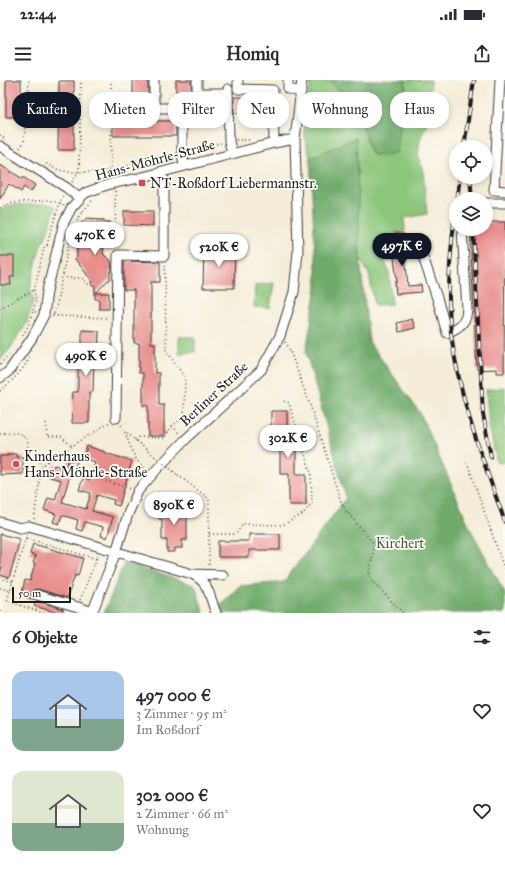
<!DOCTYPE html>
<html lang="de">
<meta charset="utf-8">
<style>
body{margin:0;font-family:"IM FELL Great Primer",serif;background:#f7f7f7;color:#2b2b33;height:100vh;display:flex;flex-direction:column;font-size:15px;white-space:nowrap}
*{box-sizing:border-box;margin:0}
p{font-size:13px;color:#7c7c81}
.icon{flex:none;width:22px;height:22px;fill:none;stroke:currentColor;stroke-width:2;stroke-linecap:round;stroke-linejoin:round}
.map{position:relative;height:533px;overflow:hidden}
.drawer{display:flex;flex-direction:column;background:#fff;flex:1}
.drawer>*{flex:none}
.guide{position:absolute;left:12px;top:12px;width:481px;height:36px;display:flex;gap:8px}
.controls{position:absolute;left:449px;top:60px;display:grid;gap:8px}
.controls a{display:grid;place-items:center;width:44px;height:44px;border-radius:50%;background:#fff;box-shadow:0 2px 6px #0003;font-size:20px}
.scale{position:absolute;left:12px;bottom:10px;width:59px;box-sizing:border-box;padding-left:4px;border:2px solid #1c1c1c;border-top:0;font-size:11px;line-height:14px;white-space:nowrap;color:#1c1c1c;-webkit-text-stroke:3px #fdfcf7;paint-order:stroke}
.price{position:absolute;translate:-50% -34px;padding:0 9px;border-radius:14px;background:#fff;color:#222;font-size:13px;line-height:26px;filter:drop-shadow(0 1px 2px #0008)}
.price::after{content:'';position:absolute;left:50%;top:24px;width:12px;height:9px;margin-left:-6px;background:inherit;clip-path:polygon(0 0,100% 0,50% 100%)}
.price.selected{background:#111827;color:#fff}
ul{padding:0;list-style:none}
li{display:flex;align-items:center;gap:12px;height:100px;padding:0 12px}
li span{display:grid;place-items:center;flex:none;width:112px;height:80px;border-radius:12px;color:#555}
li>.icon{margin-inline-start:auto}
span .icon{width:48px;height:48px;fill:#fffc;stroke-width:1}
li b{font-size:17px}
h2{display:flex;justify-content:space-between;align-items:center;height:48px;padding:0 12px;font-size:17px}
.tag{padding:0 14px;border-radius:16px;background:#fff;box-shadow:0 2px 6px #0003;font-size:14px;line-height:36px}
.tag.selected{background:#111827;color:#fff}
.status{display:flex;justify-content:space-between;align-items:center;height:28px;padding:0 20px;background:#fff;direction:ltr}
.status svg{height:11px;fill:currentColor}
header{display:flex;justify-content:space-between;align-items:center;height:52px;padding:0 12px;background:#fff;font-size:18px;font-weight:700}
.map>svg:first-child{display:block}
</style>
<div class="status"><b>22:44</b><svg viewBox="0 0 49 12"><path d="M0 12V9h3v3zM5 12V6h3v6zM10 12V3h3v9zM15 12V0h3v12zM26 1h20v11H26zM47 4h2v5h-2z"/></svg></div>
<header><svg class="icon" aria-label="menu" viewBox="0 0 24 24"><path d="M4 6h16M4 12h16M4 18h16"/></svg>Homiq<svg class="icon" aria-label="share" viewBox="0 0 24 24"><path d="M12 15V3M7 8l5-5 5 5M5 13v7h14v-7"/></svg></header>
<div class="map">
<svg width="505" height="533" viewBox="0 0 505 533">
<rect width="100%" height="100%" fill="#fdfcf7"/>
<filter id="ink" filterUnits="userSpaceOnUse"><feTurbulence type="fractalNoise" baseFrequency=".025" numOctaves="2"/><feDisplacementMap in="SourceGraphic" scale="8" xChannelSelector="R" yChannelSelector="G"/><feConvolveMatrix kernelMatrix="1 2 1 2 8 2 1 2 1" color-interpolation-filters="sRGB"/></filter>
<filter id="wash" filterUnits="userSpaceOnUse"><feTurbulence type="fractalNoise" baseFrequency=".012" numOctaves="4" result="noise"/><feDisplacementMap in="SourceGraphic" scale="16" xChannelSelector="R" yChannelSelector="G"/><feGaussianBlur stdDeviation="0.9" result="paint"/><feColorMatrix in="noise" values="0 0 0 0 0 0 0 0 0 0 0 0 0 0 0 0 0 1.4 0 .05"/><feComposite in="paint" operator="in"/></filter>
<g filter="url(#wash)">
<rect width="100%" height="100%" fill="#f5edd8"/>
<!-- green -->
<path fill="#8bc67a" stroke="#54714b" d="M311,0H324L330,2L355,22L371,74L397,72L406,0H431L428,41L420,59L418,76L423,92L427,134L404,138L405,151L395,152L396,160L384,162L383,171L385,182L389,192L392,224L375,225L369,194L360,179L356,58L310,78L304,53L307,26Z
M48,124L56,126L44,161L41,164L30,208L34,221L25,246L9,270L0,280V130L13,125Z
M274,203L270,228L254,227L255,205Z
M179,257H195V272L179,273Z
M505,307V382L497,383L489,345L486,310Z"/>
<!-- forest -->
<path fill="#70ab6a" stroke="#466443" d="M331,0H406L397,72L382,76L371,74L355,22L330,2Z
M356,58L360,179L369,262L420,333L470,448L505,513V533H222L220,525L239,506L284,502L346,418L306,272L317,207L310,78Z
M124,483L195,505L204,533H104Z"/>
<g id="blocks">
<!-- building -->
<path fill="#e88e8d" d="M6,0H21V37H6Z
M133,0H148V21H133Z
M176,0H191V12H176Z
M59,1H74V70H58Z
M234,17H267V33H234Z
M187,26H222L223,41H188Z
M113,41H176V56H113Z
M0,85L23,99V97L35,105L31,112L24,107L21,112L9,104L0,119Z
M124,131H153V146L124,145Z
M87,138L97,139V140H104V142H110V159L104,165L103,174L110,180L111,181L112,191L110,192V200H108L96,213H109V229H99V219H95V206H92L91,199L86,194V193L75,179L77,177V169H78V153H79L80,144Z
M486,142H505L504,293H497V289L477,290L470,152L482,151V149H486Z
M395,153H403L408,206L421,205L422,212L396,214L395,202H397L394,177H392L390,161H396Z
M204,167H235L234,208H203Z
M0,176H14V197H10L11,205H0Z
M124,181L160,182V202H151V263H155V293H159V325H164V356H148V325H143V293H139V263H134V210H124Z
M412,239L415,248L399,252L397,243Z
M82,250L99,251L98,281H94L93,312H89V343H72L73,312H78V281H82Z
M271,331H287V363H296V394H306V425H289V394H280V363H271Z
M87,366L105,372V373L132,381L119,426L113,424L114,420L97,415L92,431L113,437L107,458L101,456L103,447L85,442L82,451L76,449L78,440L62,435L59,444L53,442L56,434L44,430L48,418L55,420L61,400L50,397L54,385L66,388L69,378L77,381L72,396L70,395L62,422L86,429L91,413L79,410L83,398L90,400L95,382L83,378Z
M8,374H16V377H23V394L0,395V376H8Z
M166,422H172V424H185V434H187V460H182V468H175V472H167V460H162V439H159V432H166Z
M0,454L20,459L9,498L0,495L2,487H0Z
M249,454H280V470H249V477H218V461H249Z
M33,464L83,478L78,496L75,495L67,518L38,509L33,510L31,513V516L33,519L24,517L25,513L22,512L25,500L30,501L35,484L33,483L36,476L30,474Z
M36,521L63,529L62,533H59L34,526Z"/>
</g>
</g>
<g filter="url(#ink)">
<use href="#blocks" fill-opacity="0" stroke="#3d3b38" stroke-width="1"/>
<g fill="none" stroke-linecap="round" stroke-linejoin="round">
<!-- minor casing -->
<g stroke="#3d3b38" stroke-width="11">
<path id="minor" d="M154,0V28H182V72L184,86
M197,0V13H228
M238,0V9L273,10L274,63
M288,0V9L301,12
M500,0L494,110L505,111
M228,9L229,61L232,74
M118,28H154
M0,66L67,108L80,119
M486,123H505
M419,165L437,218L447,253C454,250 462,246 465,239C467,236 466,232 467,229L462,149
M0,298L9,291L32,258L44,235L47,211L64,142L72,127L85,113L104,106L114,103L139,98L274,63L295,59
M116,338L118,175L164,176V101L162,91
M0,442L20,448L29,446L192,494L223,495
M192,494C210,503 209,516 216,533
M37,515L78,527L93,532
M92,533L116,472L128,434L138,411L158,388L186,359L221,327L261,290L280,256L294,212L298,172L295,59L302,0"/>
</g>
<!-- path -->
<path stroke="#3d3b38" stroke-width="1.5" stroke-dasharray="1 3" stroke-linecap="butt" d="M182,20V17H191
M111,24V0
M111,34V90L112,96
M0,55L5,59
M236,60H250
M20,68L24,61L26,31L28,27L29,0
M189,70L221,63
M46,84L56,89L68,92H96L111,90L174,74
M72,102L79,91L81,0
M115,111L116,167
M0,128L13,123L36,121L48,120L60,123L63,115
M47,165L51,150L60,123L64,126
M63,195L67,198H82L89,205
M0,228L24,215L28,214L33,211
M36,232L33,231L36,221L34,210L37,198L44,168L45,166L49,165
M53,235L58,236L109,238
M52,237L55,232L71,153L81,133L93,120
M23,255L28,246L33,231
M285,262L289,268L311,328L341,422L347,432L373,463V475L369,492L372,501L403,533
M0,284L11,273
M0,311C13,300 22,292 30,277
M46,343L47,357H61L72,366
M121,345C127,355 129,365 134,375C137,381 141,385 146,390
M172,346L179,353
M127,353L148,371
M0,354C10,351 26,351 28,364C28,367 27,371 26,374L43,384
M135,360L139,357L164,358L172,346L184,337L185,298L166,270L165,184
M467,382L505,491
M87,395L131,409
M178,395L209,419V486
M34,439L41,390L44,384L110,342
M27,454L7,521L44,533
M209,454H236L243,444L283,445L303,434L312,423L311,394L289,323L283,321
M26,458L97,479
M0,498L13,502
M0,508L11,510
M80,520L98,475
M0,531L2,533"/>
<!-- minor -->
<use href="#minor" stroke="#fff" stroke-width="9"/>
<!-- rail casing -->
<g stroke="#1c1c1c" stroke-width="4">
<path id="rail" d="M464,67L474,0
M470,97L472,119
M457,119L460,97
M456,125C451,167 446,210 451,253C459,319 483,380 505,442
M473,149L483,334L491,377"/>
</g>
<!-- rail -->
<use href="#rail" stroke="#fdfcf7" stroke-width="2.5" stroke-dasharray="8" stroke-linecap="butt"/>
<!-- path-bridge -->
<path stroke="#3d3b38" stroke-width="1.5" stroke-dasharray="1 3" stroke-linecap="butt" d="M148,371L178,395"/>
</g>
</g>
<!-- markers -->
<g fill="#d1495b" stroke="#fdfcf7" stroke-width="1.5">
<rect x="138" y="99" width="8" height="8" rx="2"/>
<circle cx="16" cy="384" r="4"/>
</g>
<g text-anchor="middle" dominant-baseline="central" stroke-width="3.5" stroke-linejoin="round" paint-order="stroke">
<!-- street labels -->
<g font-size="14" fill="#1c1c1c" stroke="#fdfcf7">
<text transform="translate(155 80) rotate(-15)">Hans-Möhrle-Straße</text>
<text transform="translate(214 314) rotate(-43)">Berliner Straße</text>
</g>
<!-- poi labels -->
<g font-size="14" fill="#1c1c1c" stroke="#fdfcf7" text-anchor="start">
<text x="150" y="103">NT-Roßdorf Liebermannstr.</text>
<text x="24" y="376">Kinderhaus<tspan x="24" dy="16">Hans-Möhrle-Straße</tspan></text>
</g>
<!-- park labels -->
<g font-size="14" fill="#486042" stroke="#fdfcf7">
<text x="400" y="463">Kirchert</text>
</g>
</g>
</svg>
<div class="controls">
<a><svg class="icon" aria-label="locate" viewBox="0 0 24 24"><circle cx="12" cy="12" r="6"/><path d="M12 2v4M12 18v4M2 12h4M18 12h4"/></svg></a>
<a><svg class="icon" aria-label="layers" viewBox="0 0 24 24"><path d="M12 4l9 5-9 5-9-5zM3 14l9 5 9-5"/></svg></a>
</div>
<div class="scale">50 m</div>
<b class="price" style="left:95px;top:176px">470K €</b>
<b class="price selected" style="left:402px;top:187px">497K €</b>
<b class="price" style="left:219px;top:188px">520K €</b>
<b class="price" style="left:86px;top:297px">490K €</b>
<b class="price" style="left:288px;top:379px">302K €</b>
<b class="price" style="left:174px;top:446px">890K €</b>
<div class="guide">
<a class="tag selected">Kaufen</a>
<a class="tag">Mieten</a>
<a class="tag">Filter</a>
<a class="tag">Neu</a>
<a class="tag">Wohnung</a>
<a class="tag">Haus</a>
</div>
</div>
<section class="drawer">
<h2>6 Objekte<svg class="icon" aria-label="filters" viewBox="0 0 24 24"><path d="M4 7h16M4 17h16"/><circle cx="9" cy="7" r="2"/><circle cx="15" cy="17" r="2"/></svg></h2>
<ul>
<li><span style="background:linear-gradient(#a9c7e8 60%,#7fa58c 0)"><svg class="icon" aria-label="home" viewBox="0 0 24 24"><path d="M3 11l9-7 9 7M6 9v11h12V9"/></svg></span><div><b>497 000 €</b><p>3 Zimmer · 95 m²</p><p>Im Roßdorf</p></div><svg class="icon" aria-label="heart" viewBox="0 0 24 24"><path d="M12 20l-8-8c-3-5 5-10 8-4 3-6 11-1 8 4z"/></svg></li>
<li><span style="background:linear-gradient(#dfe7d0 65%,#7fa58c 0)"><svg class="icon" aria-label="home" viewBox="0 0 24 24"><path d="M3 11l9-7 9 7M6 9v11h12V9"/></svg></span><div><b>302 000 €</b><p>2 Zimmer · 66 m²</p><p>Wohnung</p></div><svg class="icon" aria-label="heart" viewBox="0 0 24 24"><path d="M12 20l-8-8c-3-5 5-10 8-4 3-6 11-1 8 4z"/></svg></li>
</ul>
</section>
